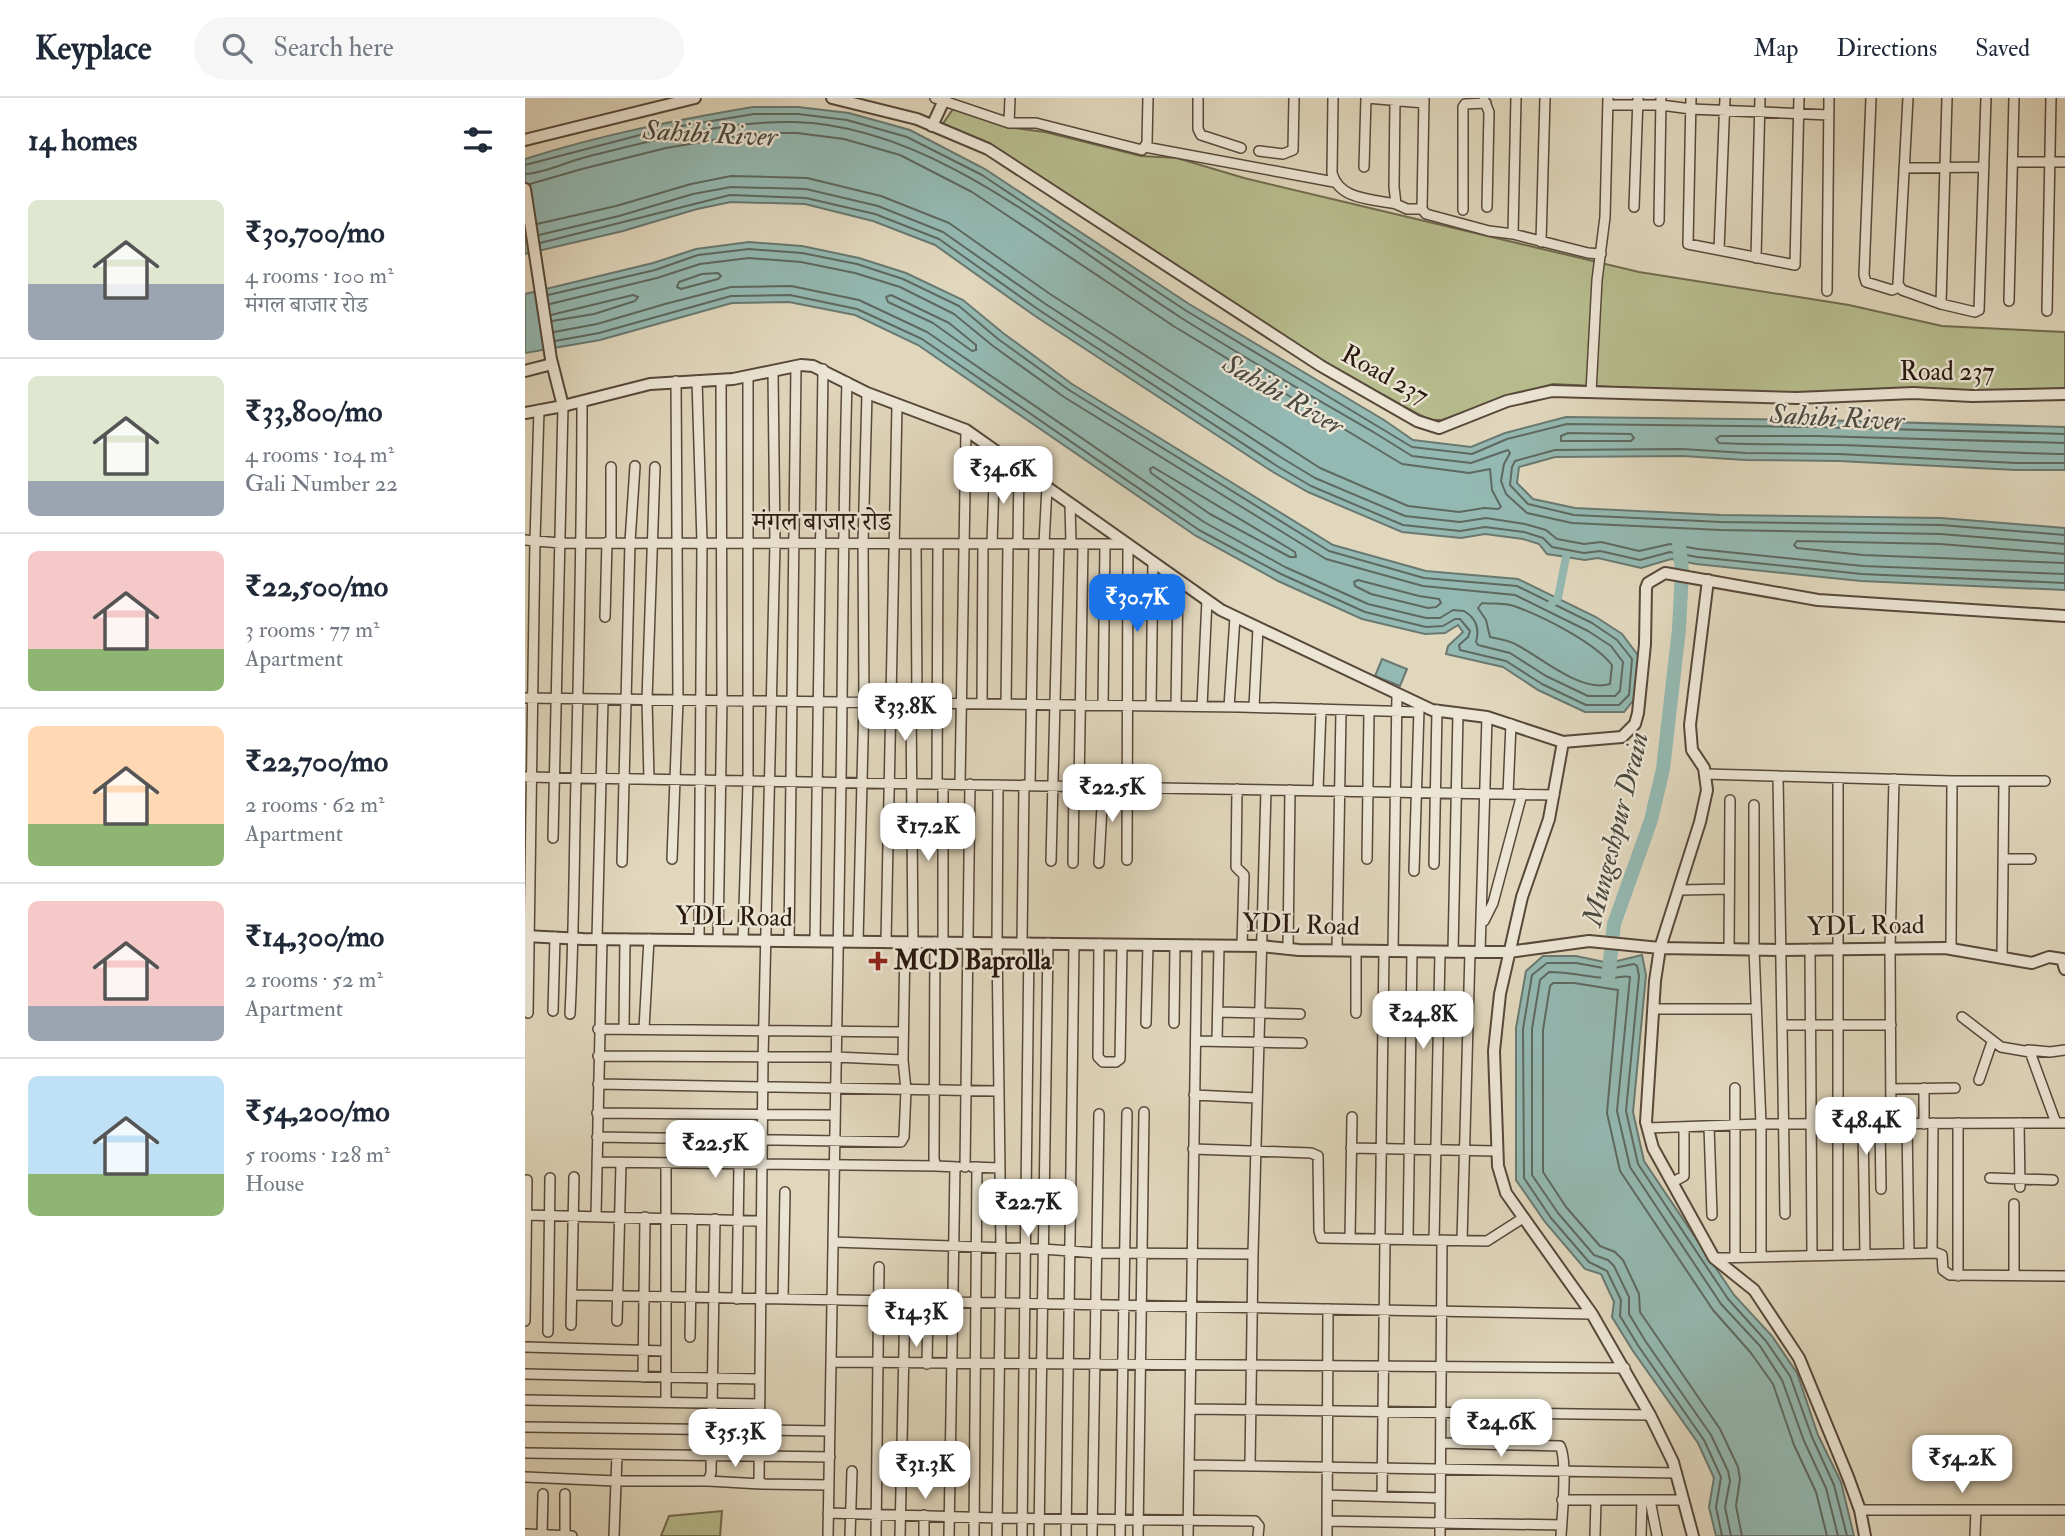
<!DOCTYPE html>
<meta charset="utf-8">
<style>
body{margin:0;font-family:"IM FELL Double Pica","Noto Serif Devanagari",serif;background:#f6f6f7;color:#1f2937;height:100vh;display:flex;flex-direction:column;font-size:26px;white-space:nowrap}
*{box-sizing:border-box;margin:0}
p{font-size:23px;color:#747a83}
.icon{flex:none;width:38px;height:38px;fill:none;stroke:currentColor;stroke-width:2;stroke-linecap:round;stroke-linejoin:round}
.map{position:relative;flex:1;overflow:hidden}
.drawer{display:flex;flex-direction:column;background:#fff;width:525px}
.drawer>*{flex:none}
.price{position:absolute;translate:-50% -60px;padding:0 16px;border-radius:14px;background:#fff;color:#222;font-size:23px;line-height:46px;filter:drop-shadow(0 2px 4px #0008)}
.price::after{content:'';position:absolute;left:50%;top:42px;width:21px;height:16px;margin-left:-10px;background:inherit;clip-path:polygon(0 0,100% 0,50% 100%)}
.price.active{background:#1a73e8;color:#fff}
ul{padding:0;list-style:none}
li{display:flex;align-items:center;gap:21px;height:175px;padding:0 28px}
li+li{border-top:2px solid #e0e1e3}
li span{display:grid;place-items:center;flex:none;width:196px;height:140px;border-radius:10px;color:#555}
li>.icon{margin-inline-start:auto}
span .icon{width:84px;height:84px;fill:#fffc;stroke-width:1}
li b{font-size:30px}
h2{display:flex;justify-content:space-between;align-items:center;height:84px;padding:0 28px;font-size:30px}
header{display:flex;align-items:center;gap:42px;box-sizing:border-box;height:98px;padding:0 35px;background:#fff;border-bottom:2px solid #e0e1e3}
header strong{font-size:33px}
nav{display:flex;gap:38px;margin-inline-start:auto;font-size:24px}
.search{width:490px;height:63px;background:#f6f6f7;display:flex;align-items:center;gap:18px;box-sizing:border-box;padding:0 24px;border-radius:38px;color:#747a83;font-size:26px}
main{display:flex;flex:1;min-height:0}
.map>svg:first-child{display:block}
</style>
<header>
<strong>Keyplace</strong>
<div class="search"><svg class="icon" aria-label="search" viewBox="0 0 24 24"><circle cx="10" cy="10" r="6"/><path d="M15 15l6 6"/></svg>Search here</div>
<nav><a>Map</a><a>Directions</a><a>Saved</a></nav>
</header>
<main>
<section class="drawer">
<h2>14 homes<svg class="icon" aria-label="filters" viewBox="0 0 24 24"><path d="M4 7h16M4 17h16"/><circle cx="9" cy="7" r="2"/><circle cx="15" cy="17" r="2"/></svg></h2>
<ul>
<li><span style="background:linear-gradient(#dfe7d0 60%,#9aa5b1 0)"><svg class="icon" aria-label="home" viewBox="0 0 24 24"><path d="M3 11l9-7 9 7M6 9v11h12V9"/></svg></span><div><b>₹30,700/mo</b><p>4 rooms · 100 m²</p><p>मंगल बाजार रोड</p></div></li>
<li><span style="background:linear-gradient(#dfe7d0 75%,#9aa5b1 0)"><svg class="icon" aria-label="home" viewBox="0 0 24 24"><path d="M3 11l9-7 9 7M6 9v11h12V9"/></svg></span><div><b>₹33,800/mo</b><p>4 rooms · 104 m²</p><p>Gali Number 22</p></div></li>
<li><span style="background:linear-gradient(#f6c9c9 70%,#8fb573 0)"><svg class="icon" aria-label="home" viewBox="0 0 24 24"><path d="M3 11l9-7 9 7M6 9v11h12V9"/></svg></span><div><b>₹22,500/mo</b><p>3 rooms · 77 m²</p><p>Apartment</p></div></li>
<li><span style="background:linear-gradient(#ffd9b3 70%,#8fb573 0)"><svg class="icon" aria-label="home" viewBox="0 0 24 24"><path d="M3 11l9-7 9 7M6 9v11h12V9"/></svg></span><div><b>₹22,700/mo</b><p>2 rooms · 62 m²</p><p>Apartment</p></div></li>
<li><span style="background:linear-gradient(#f6c9c9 75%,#9aa5b1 0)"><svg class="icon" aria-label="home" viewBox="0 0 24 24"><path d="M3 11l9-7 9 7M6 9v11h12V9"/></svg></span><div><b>₹14,300/mo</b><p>2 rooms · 52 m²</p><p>Apartment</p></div></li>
<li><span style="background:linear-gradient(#bfe0f5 70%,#8fb573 0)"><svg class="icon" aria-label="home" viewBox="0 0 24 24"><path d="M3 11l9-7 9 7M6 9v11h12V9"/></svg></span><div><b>₹54,200/mo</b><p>5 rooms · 128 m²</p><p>House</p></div></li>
</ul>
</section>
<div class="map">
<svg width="1540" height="1438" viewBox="0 0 1540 1438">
<rect width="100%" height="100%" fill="#e1d7bd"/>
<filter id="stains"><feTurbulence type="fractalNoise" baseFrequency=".00286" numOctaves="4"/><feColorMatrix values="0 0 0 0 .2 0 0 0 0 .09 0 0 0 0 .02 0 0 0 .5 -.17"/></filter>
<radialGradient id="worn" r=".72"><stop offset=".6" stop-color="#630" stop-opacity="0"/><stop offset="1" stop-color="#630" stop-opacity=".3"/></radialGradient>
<!-- green -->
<path fill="#b7bd8e" stroke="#706b4e" stroke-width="2" d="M428,11L489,30L520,34L616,58L652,60L719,80L1114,174L1324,207L1417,228L1540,234V294L1269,298L1028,286L989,296L917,322H904L805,268L462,45L417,27Z
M197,1413L195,1438H136L144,1418Z"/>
<!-- water -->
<path fill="#94b9b2" stroke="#697971" stroke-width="2" d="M228,9H273L324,15L385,32L460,71L664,206L859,322L888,342L946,349L980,335L1041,319L1292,322L1540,329V372H1491L1314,363L1221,362L1158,358L1030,359L994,369L992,385L1008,401L1050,410L1196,417L1416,420L1540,430V492L1336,483L1171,466L1146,461L1116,470L1073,460L1060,462L1022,456L1014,446L998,441L960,436L936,440L877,434L783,394L748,374L510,218L410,147L348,123L280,106L206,104L172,111L98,133L0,156V61C75,37 151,22 228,9Z
M224,144L277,148L334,160L381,175L438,202L478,235L547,286L808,447L901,473L993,481L1071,519L1097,536L1115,560L1110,600L1099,614H1060L1013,592L978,569L921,556L923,548L938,534L933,527L920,535L900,536L837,521L753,483L671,438L393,247L330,217L264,204L207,205L75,242L0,255V196L128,165L171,151Z
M857,561L882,571L875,588L850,578Z
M1117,857L1121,877L1108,1014L1119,1063L1209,1197L1247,1238L1272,1275L1293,1337L1316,1384L1329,1438H1191L1184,1409L1189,1380L1173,1345L1108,1253L1087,1219L1089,1204L1076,1176L1060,1171L1020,1124L991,1082V930L1001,873L1018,858H1051L1084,865Z"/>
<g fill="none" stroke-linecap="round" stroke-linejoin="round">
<!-- shore -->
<path stroke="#5e6960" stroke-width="2" d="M0,67L138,31L229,16H273L322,22L382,39L457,77L660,212L887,349L947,356L982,341L1042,326L1292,329L1540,336
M0,76C20,75 41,64 61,59C129,42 198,23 269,24C410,27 541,147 655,219C719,260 785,297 850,335L887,358L946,365L983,352L985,355L979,366L976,383L981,396L1002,415L1047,425L1196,432L1415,436L1540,446
M5,86L57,71L141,50L230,35H272L319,41L375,57L447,94L650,229L877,366L944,375L965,371L967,392L976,409L973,411L959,410L934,414L883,408L795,370L525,196L424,125L356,98L282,80L206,78L166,86L91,108L12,126
M14,137L94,118L168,96L206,89L281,91L353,108L418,134L519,205L757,360L790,380L880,418L935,424L961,420L1000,426L1021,432L1032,441L1059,446L1076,444L1114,453L1145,446L1173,451L1338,468L1540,476
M15,145L205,97L281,100L350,116L414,141L514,212L752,368L786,388L878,427L935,433L960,429L999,434L1018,440L1027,449L1059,455L1075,453L1115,462L1145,454L1172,459L1337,476L1540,485
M193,175L196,178L193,181L156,191L152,189L154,184L177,176Z
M23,197L130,172L173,157L224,151L277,155L332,166L378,181L434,208L473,241L544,292L804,453L899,480L992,488L1067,525L1092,542L1107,561L1104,597L1094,607H1061L1017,586L981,563L935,552L934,547L943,539L945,533L935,521H930L918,528L901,529L840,514L756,476L674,432L397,241L332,211L265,197L206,198L74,235L30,243
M366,197L424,225L451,247V252L447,253L408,225L363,204L361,199Z
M25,206L132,180L175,166L224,160L276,164L330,175L375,189L429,216L468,248L539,299L801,461L898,488L990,497L1063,533L1086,548L1098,564L1095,593L1090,598H1063L1021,578L985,555L953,547L951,544C955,530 951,520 939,513L928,512L915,520H901L843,506L760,469L679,424L402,234L334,202L266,188L206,189L140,206L72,226L29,234
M26,217L108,197L113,199L110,203L69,216L27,223
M1043,335L1106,336L1109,340L1106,343H1036V338Z
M1540,345L1292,338H1195L1191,341L1194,345C1234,347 1274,346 1313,347C1389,349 1464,355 1540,356
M1540,365H1491L1314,356L1221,355L1157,351L1030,352L990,363L987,369L985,387L1003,406L1049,417L1196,424L1416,427L1540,437
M628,369L770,454L771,459H765L685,416L626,375L625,371Z
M1540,456L1415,446L1272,443L1269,447L1272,450L1338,457L1540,465
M833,482L894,498L914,501L916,505L911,509L903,510L846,496L830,488L829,484Z
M957,505C967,506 980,505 989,508C1017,518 1069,544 1087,567L1085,586C1056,595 1017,560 992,547C984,542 974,541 965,539L961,522L953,510Z
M1197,1438L1191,1409L1196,1379L1179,1342L1114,1249L1095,1218L1096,1202L1082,1173L1064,1164L1026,1120L999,1080L998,931L1007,877L1022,865H1051L1084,871L1109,866L1112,868L1114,878L1101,1013L1113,1066L1203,1201L1241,1243L1265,1278L1287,1339L1309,1387L1322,1438
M1206,1438L1200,1409L1205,1383L1203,1373L1186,1337L1121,1244L1104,1216V1199L1089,1168L1083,1162L1069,1157L1033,1115L1007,1077V931L1015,882L1024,874C1046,874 1062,879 1082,880C1091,881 1097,877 1105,879L1092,1013L1105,1069L1196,1206L1235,1248L1257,1282L1279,1343L1301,1390L1313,1438
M1217,1438L1211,1408L1215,1381L1213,1369L1195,1331L1115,1214L1114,1196L1098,1162L1090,1154L1075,1148L1041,1109L1018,1074V932L1025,888L1028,885H1049L1093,892L1082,1015L1095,1073L1188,1212L1226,1255L1248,1286L1269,1347L1291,1394L1302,1438"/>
<!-- canal -->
<path stroke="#94b9b2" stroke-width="8" d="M1027,505L1033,500L1041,459"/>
<!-- river -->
<path stroke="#94b9b2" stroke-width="14" d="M1083,882L1089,826L1126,722L1138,671L1154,531L1157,473L1154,446"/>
<!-- minor casing -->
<g stroke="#57483a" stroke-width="12">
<path id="minor" d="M410,0L484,25L485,0
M673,0V31L676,37L716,50
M808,0L807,75C814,102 847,101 871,106
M842,0L899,5
M870,0L869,89L871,106L882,111H897L901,116L964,133L988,136
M991,0L988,136L1063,155L1076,156
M1166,0L1163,146L1270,167L1274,0
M1346,0L1339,177L1341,184L1367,192L1374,189
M1383,0L1373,186L1377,192L1416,206L1422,0
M959,2L964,14L962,109
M1083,7H1136L1166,11L1304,17
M484,25H511L617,52L622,45L623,0
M620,49L809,84
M734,53L758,56L768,52L769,0
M1488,64H1540
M839,69L841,0
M1379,70L1459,69
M1109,109L1113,0
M897,111L899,0
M938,112V9L940,6L961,5
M1134,123L1136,0
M1016,144L1020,0
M1194,152L1200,0
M1231,160L1235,0
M1302,193L1304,0
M1484,203L1489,0
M1416,206L1450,214L1454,212L1461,0
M1522,213L1526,0
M248,273L250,445L238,961L234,1382L238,1386L304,1387
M172,283L177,444L174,842
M1066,294L1072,182L1080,119L1083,0
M86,369V444
M545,406L546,446
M0,442L35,445L603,446L602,762
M391,446L392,604
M467,446L470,352
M493,446L494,369
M519,446L522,389
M80,519L82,444
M0,600L715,609L894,614
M386,604L388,844
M457,605L458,446
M481,606L483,446
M578,607L580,446
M626,608L628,464
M651,608L653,482
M677,608L682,502
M704,609L710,519
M729,609L733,530
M1180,676L1427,683H1520
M1253,678L1260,1116
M0,679L1029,697
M1313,680V1156
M124,681L122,602L130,369
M412,686L413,446
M435,686L441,332
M505,687L509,446
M554,688L558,446
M712,691L711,769L719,777L717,848
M793,693L796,611
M983,696L986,626
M1229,707V851L1236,1026V1157
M28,740L38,308
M147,761L153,602L151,283
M842,761L844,613
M1478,761H1506
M526,763L534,446
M97,764L105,444L110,368
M548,765L549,688
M574,765L578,689
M909,766L912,612
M889,773L894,611
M1155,792L1204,791
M959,823L968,805L997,696
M72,841L78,602
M193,842L197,602L196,282
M218,842L223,683V278
M264,843L271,268
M290,843L298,271
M333,843L339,603L338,446L342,295
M361,844L372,307
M410,844L409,1061L411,1068L433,1069
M418,844V686
M497,845L499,687
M574,846L573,959L578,964H591L595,961L597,847
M1426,850L1427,683
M763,851L765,692
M1204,851L1205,702
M1285,851L1287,1156
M812,852L816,612
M831,853V915
M868,853L872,596
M928,854L933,615
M955,854L962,619
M1477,860L1479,683
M1128,911H1231
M28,913L30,839
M693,914L775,916
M3,915L10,442L14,312
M45,916C49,838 49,760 51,682C54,556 57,430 57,303
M1437,919L1476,949L1505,954L1531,1025
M621,925L623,847
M649,925L650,847
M1258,927H1366
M73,931L378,934
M99,931L100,841
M119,931L124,841
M671,943L777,945
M692,943L694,848
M1503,952L1525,954L1540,952
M73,958L310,959L378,962
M1454,982L1467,944
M73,986L473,993
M1366,991L1430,990
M669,997L732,1000
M72,1015L309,1017
M1433,1025V1178
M1494,1025L1495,1089
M1382,1026L1384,1156
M1399,1026V990
M1338,1027L1340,1157
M1355,1027L1356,1091
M1366,1027L1365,851L1369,681
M1184,1028L1187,1117
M1123,1030L1236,1026L1540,1025
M72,1039L376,1044L379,1039L381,992L378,962L380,844
M826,1050L971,1053
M668,1051L786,1055L793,1058L794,1133L796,1140L962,1143L998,1120
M72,1064L413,1068
M141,1066V1304
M440,1069L445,686
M447,1069L474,1070
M1465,1080L1528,1082
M1148,1084L1159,1078V1029
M1489,1106V1177
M0,1117L236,1123
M71,1118L77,841
M825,1140L827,1019
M855,1141L859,853
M883,1141L887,853
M909,1142L915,854
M937,1143L945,854
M308,1144L518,1151L572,1155L728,1156
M1407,1155L1408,1025
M1210,1158V990
M1189,1160L1412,1155L1417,1157L1418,1172L1425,1177L1540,1178
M47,1197L1067,1216
M212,1201L214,1067
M258,1201L260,1094
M0,1223L2,1082
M92,1223L96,1065
M46,1227L49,1079
M23,1234L25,1080
M165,1239L167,1121
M0,1249L141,1253
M307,1264L1100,1270
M402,1266L403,1204
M0,1276L235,1281
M118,1279L120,1119
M0,1302L234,1306
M666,1311L1125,1317
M0,1329L305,1333
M916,1345L1035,1348C1043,1363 1037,1418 1036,1438
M0,1355L305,1359
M665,1367L1151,1375
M725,1368L728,1156L741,692
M0,1379L91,1383H183L186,1375L190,1121
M183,1383L236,1386
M802,1397L915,1400
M857,1398L860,1141
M1037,1402H1158
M1125,1402L1132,1438
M1335,1412H1540
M303,1415L472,1420L730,1423L734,1428L733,1438
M399,1417V1438
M802,1423L1037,1427
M0,1436L47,1438
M17,1438L18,1396
M40,1438V1396
M89,1438L92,1357
M303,1438C307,1187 312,935 316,684C318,551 318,417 322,284
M325,1438L327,1373
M351,1438L354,1169
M375,1438L380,1203
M424,1438L430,1069
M449,1438L452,1069
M472,1438L476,1150L472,845L473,687
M497,1438L504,845
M514,1438L523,845
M541,1438L549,846
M567,1438L574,1016
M595,1438L602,1015
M613,1438L619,1014
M663,1438L672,847
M802,1438L803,1211
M915,1438L917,1142
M1070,1438L1071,1402
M1116,1438L1117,1402
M1450,1438L1451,1412"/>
</g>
<!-- tertiary casing -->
<g stroke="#57483a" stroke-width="14">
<path id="tertiary" d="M307,0L392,21L463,51L796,268L892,323L914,330L982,303L1027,293L1272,300L1388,295L1447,298L1540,296
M407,28L420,0
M0,42L170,0
M0,91L26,261L38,308
M0,273L27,266
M0,315L38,308L125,286L208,281L276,267L288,268L342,295L441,332L696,512L907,612L962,619L1038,644L1097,639L1110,626L1113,615L1120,546L1121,490L1123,485L1140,475L1293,502L1540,518
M1183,482L1165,627L1167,652L1179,670L1182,692L1175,724L1135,850L1130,883L1121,1024L1128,1050L1189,1160L1229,1192L1274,1260L1323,1379L1335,1412L1340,1438
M1038,644L1024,721L997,799L975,896L969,953L973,1068L981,1095L1067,1216L1125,1317L1148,1364L1168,1438
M0,838L58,841L736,848L774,852L955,854H984L1064,843L1135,850L1257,852L1420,850L1507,865L1524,859L1537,861L1540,871"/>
</g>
<!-- minor -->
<use href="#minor" stroke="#ece5d4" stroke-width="9"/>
<!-- tertiary -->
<use href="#tertiary" stroke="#ece5d4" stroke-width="10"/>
</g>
<!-- markers -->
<path fill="#8f2418" stroke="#ece5d4" stroke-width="2.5" d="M349.5 852.5h7v7h7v7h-7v7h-7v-7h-7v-7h7z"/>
<g text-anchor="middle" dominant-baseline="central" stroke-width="5" stroke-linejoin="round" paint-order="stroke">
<!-- street labels -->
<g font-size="26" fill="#29190f" stroke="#ece5d4">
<text x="1422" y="274">Road 237</text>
<text transform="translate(860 277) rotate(29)">Road 237</text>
<text x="297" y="424">मंगल बाजार रोड</text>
<text transform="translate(209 819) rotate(1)">YDL Road</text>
<text transform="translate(776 827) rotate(2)">YDL Road</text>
<text transform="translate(1341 828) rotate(-1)">YDL Road</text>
</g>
<!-- poi labels -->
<g font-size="26" font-weight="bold" fill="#29190f" stroke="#ece5d4" text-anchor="start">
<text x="369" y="863">MCD Baprolla</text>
</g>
<!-- water labels -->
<g font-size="28" font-style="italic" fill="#494940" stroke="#ece5d4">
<text transform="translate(185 36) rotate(3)">Sahibi River</text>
<text transform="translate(758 297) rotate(30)">Sahibi River</text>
<text transform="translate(1312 320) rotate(3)">Sahibi River</text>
<text transform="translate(1091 731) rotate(-76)">Mungeshpur Drain</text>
</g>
</g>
<rect width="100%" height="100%" filter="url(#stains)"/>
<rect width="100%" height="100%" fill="url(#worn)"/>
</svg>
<b class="price" style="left:478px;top:408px">₹34.6K</b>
<b class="price active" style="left:612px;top:536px">₹30.7K</b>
<b class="price" style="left:380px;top:645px">₹33.8K</b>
<b class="price" style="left:587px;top:726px">₹22.5K</b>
<b class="price" style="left:403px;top:765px">₹17.2K</b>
<b class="price" style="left:898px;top:953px">₹24.8K</b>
<b class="price" style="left:1341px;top:1059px">₹48.4K</b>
<b class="price" style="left:190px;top:1082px">₹22.5K</b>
<b class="price" style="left:503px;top:1141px">₹22.7K</b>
<b class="price" style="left:391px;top:1251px">₹14.3K</b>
<b class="price" style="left:976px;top:1361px">₹24.6K</b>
<b class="price" style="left:210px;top:1371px">₹35.3K</b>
<b class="price" style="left:1437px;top:1397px">₹54.2K</b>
<b class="price" style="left:400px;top:1403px">₹31.3K</b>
</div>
</main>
